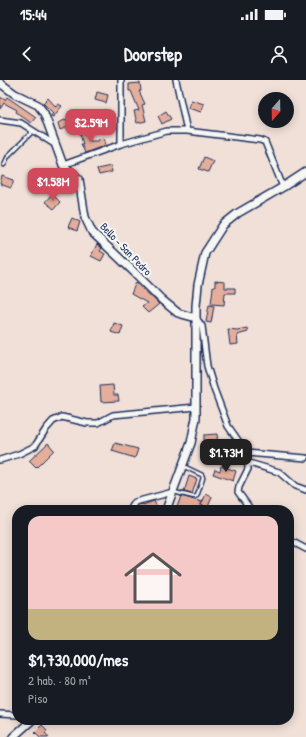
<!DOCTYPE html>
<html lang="es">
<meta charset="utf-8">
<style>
body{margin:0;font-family:"Patrick Hand",sans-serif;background:#242831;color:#f1f3f6;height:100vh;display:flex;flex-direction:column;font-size:15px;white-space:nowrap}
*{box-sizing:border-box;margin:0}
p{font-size:13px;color:#9ea1a6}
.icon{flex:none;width:22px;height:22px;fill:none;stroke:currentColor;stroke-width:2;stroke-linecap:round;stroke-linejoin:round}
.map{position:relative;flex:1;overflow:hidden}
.drawer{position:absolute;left:12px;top:425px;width:282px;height:220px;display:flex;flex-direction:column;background:#171b24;border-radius:16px;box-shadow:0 2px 10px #0003}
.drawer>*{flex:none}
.needle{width:26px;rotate:200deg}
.fabs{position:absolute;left:258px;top:12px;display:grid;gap:8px}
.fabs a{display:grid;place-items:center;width:36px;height:36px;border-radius:50%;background:#171b24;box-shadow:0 2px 10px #0003;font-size:20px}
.price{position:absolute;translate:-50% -34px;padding:0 9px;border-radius:8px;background:#d1495b;color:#fff;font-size:13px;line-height:26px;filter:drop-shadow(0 1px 2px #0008)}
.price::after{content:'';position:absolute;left:50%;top:24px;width:12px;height:9px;margin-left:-6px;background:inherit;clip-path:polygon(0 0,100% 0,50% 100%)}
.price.selected{background:#222;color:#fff}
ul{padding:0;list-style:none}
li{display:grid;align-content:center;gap:8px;height:212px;padding:0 16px}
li+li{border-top:1px solid #363941}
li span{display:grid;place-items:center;height:124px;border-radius:12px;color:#555}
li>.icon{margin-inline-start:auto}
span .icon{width:72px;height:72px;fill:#fffc;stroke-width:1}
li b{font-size:17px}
.status{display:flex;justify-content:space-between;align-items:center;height:28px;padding:0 20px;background:#171b24;direction:ltr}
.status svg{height:11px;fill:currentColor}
header{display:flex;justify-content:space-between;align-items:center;height:52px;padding:0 16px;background:#171b24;font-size:18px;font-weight:700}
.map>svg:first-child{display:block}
</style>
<div class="status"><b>15:44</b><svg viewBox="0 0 49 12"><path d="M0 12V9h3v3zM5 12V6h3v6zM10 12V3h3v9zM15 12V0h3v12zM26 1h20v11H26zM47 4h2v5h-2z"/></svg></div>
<header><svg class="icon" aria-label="back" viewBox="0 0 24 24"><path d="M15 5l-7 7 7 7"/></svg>Doorstep<svg class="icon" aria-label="person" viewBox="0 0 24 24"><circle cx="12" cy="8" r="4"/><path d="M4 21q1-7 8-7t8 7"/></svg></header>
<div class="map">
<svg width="306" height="657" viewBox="0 0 306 657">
<rect width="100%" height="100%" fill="#f1e0d8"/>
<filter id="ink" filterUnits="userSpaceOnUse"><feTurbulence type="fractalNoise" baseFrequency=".025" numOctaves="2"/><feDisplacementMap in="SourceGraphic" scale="8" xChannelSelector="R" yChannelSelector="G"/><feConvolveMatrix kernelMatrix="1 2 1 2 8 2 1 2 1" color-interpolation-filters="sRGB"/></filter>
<g filter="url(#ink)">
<!-- building -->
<path fill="#e5ae9b" stroke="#1b2f5e" d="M140,3L141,11H139L145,24L142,25L146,41L137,43L134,31L139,30L131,11H129V4Z
M97,12L108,15L106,23L95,20Z
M0,17L5,20L7,17L36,37L31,43L16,32L17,30L4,23L0,29Z
M48,18L56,27L58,24L62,26L53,37L51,36L53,33L43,23Z
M191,20L204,24L201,32L188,28Z
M106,30L107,40L113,39L114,46L103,49L100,39L94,40L92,32Z
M166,31L171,39L162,44L158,36Z
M67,39L70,46L60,50L58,43Z
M86,52L89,61H99L98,59L104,58L106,65L85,73L81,64H83L80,54Z
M204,77L213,81L208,92L199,89Z
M111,86L112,92L99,95L97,89Z
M2,96L14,100L11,108L0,104Z
M52,114L60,122L54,129L45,122Z
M72,138L80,142L77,151L68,147Z
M97,164L102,168L100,171L105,174L101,181L91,176Z
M215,201L225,202V208H235V213H225L224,225L211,224L213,207H215Z
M136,202L159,224L148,233L142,227L147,223L131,214Z
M209,225L214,226L211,243L206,242Z
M114,243L123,246L120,255L111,252Z
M247,248L248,252L237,255L238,264L230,265L228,249L237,250Z
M113,305L114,315H118L119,321L101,322L100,306Z
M217,354L218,367L227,366L228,372L218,373V377L215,378L213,364L204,365V355Z
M48,363L54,370L36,388L29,381Z
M115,363L138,369L135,378L112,371Z
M221,386L236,391L233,401L213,394L215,389L220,391Z
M189,396L197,399L192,414L184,412Z
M206,414L212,417L208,427L201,425Z
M181,416L202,422L198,430H176Z
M154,421L157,427L151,430H135L138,425L143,424V425Z
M42,645L47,650L45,653L49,657H40L35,652Z"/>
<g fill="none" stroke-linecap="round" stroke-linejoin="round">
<!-- service casing -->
<g stroke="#1b2f5e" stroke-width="5.5">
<path id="service" d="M4,85L8,76L33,51
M174,412L194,417L197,416L203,398L202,395L183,386"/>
</g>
<!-- minor casing -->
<g stroke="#1b2f5e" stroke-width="8">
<path id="minor" d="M121,0V64
M176,0L187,51
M0,40L21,43L54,64
M63,85L121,64L167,51H187L260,60L265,62L283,107
M196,238L202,246L207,286L214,309L228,346L247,373L248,389L239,407L238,412L251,430
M247,373L306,378
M0,380L19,374L35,366L46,349L53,341L62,337L87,343H98L113,335L196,327
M249,383L279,392L295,406L306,410
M130,430L135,422L173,412
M289,460L306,469
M0,634L17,635"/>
</g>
<!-- secondary casing -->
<g stroke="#1b2f5e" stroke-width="10">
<path id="secondary" d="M0,3L15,14L38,25L44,33L63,85L79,99L85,137L92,152L132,190L162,220L178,233L196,238
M166,430L191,363L196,338V226L198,205L205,173L223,145L238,133L283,107L306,92
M13,657L32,640"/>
</g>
<!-- service -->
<use href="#service" stroke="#f6f6f2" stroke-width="2.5"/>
<!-- minor -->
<use href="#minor" stroke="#f6f6f2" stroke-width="5"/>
<!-- secondary -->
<use href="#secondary" stroke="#f6f6f2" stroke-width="7"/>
</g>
</g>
<g text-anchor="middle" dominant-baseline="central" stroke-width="4" stroke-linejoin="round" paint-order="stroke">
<!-- street labels -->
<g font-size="11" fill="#1b2f5e" stroke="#f6f6f2">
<text transform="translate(126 169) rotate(46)">Bello - San Pedro</text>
</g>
</g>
</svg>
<div class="fabs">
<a><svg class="needle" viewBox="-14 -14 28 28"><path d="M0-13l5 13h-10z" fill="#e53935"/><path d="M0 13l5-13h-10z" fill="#9ea1a6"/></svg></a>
</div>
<b class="price" style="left:91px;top:63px">$2.59M</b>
<b class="price" style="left:53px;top:122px">$1.58M</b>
<b class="price selected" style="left:226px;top:393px">$1.73M</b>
<section class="drawer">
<ul>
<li><span style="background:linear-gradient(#f6c9c9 75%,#c2b280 0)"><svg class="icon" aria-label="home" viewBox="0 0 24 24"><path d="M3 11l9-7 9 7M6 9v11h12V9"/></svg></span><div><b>$1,730,000/mes</b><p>2 hab. · 80 m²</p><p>Piso</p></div></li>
</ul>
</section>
</div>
